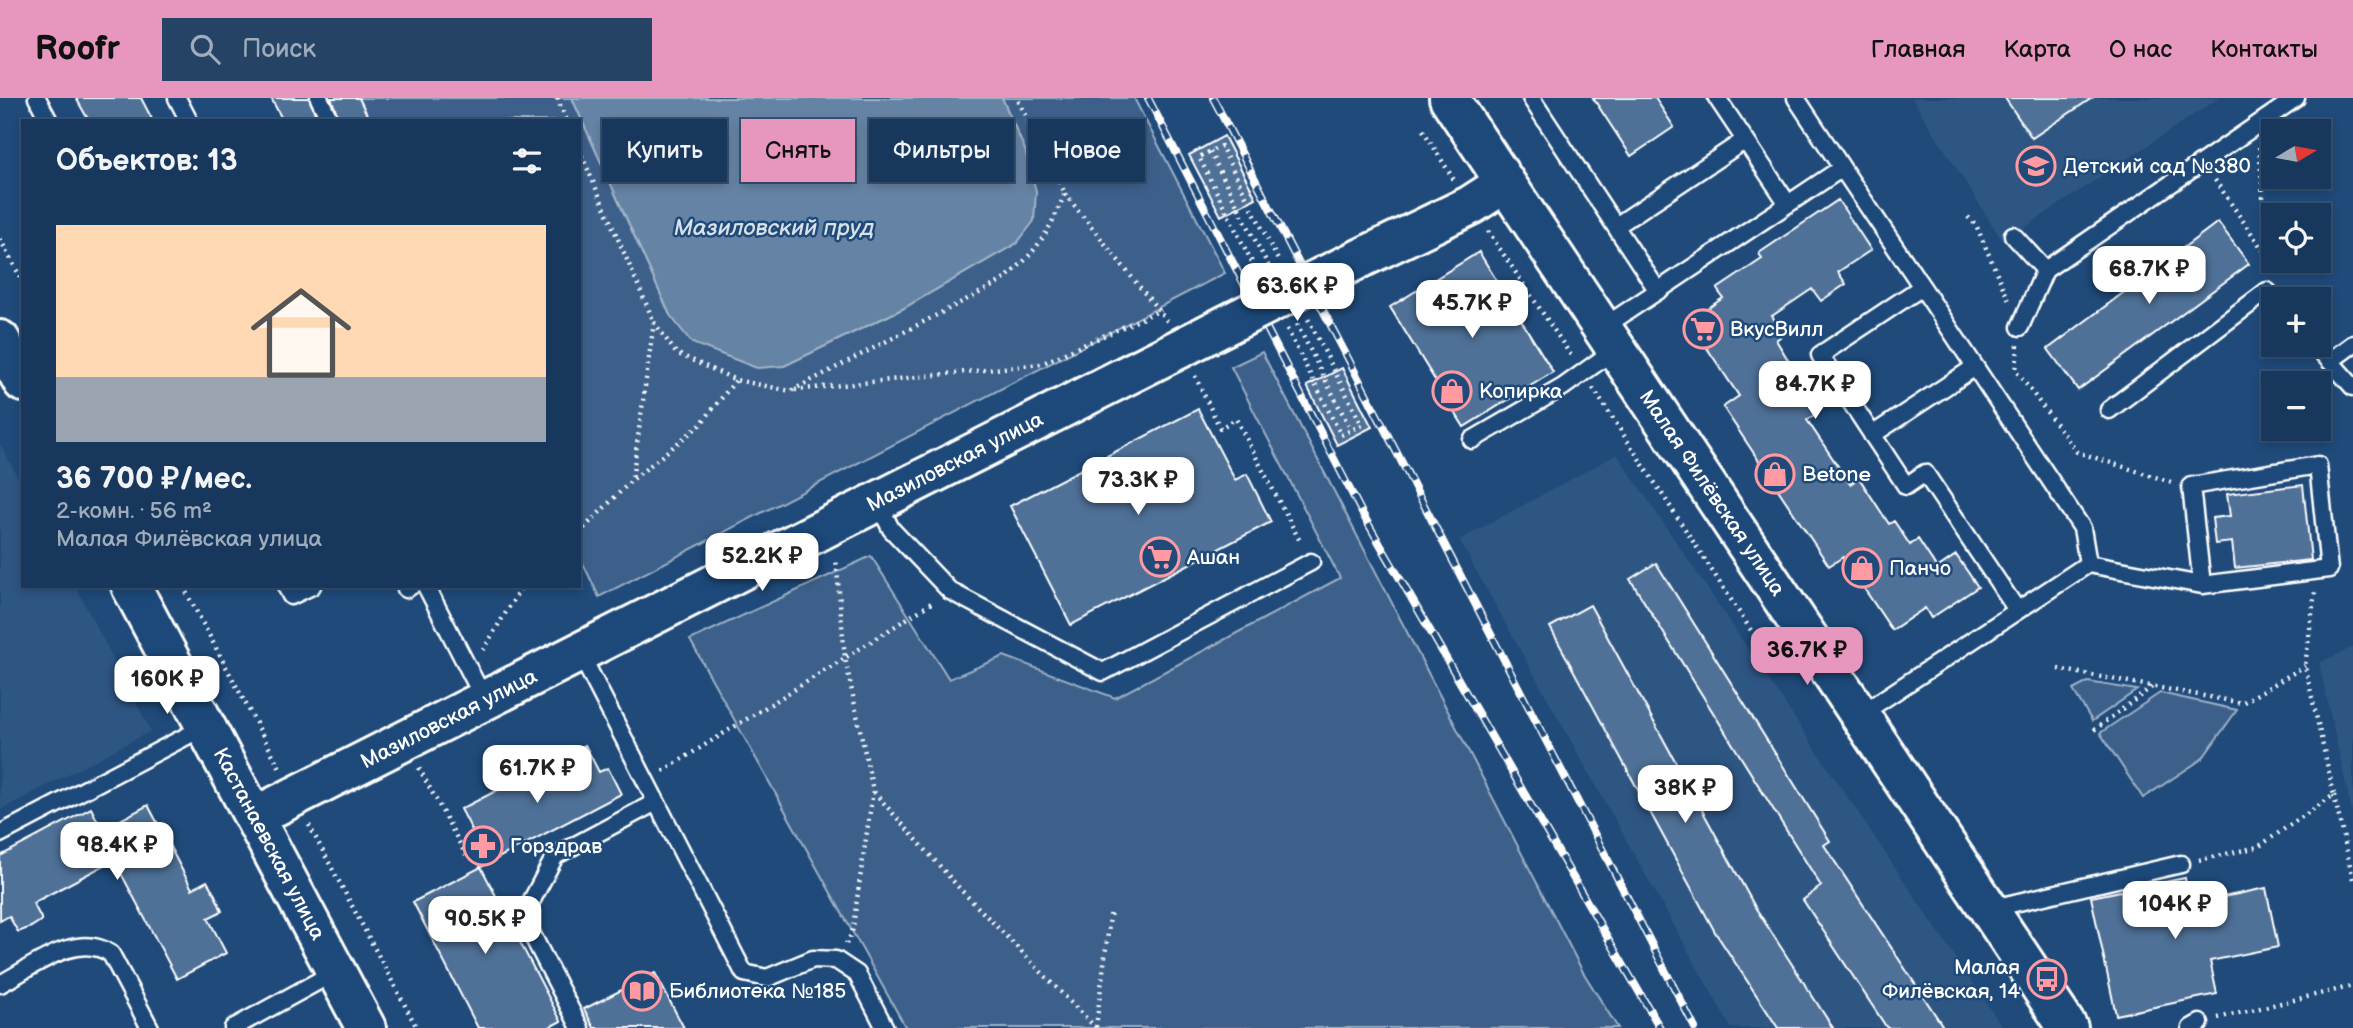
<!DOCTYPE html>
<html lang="ru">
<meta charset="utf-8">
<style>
body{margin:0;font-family:"Balsamiq Sans",sans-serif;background:#244365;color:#f1f3f6;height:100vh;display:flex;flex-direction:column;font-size:26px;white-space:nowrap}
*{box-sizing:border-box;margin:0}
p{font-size:23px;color:#9eacbb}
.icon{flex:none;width:38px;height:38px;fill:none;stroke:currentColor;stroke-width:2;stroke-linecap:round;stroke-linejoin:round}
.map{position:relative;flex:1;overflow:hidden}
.drawer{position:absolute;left:21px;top:21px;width:560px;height:469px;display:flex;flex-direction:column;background:#17385c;border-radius:0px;box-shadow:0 4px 10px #0003,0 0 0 2px #365272}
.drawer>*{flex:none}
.banner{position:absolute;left:602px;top:21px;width:665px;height:63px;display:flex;gap:14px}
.needle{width:46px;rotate:80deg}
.controls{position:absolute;left:2261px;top:21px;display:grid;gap:14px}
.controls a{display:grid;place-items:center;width:70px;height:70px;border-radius:0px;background:#17385c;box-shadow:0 4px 10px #0003,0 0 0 2px #365272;font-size:35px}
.price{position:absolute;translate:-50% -60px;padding:0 16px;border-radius:14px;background:#fff;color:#222;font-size:23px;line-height:46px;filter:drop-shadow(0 2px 4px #0008)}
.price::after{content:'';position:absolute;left:50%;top:42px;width:21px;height:16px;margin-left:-10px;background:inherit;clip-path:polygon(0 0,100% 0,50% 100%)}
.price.on{background:#e797bd;color:#111}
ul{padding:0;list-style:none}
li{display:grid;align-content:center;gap:14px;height:371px;padding:0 35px}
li+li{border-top:2px solid #365272}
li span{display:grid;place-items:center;height:217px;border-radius:0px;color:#555}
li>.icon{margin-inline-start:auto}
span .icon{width:126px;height:126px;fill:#fffc;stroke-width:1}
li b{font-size:30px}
h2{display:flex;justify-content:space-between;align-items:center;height:84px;padding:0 35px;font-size:30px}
.chip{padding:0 24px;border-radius:0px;background:#17385c;box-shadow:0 4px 10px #0003,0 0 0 2px #365272;font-size:24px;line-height:63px}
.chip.on{background:#e797bd;color:#111}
header{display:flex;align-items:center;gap:42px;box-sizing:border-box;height:98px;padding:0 35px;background:#e797bd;color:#111}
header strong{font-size:33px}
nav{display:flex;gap:38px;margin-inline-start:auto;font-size:24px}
.search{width:490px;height:63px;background:#244365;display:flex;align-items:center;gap:18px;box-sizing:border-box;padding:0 24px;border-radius:0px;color:#9eacbb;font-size:26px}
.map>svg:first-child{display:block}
</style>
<header>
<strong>Roofr</strong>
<div class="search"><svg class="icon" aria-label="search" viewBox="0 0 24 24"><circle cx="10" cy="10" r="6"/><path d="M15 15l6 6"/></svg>Поиск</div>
<nav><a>Главная</a><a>Карта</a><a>О нас</a><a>Контакты</a></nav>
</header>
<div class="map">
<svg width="2353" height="930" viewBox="0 0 2353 930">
<rect width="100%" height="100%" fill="#1f4a7a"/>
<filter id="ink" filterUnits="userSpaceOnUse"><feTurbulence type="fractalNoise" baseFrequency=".0143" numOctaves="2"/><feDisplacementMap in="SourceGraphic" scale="14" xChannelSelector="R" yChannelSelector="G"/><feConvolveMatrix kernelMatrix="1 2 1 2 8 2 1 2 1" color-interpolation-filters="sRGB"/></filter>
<g filter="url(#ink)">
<!-- built -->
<path fill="#2e5683" d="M1912,0H2219L2003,144Z
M0,346L23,389V488H75L151,633L0,712Z
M1617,356L2003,930H1731L1459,442Z
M2353,549V719L2319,565Z"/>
<!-- green -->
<path fill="#3c618b" stroke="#9eb0c5" stroke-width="2" d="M359,0H572L670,217L784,268L902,211L1017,145L1025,52L1002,0H1134L1225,175L599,499L579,457V23H370Z
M1262,254L1583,874L1618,930H906L690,542L871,458L949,581L1004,558L1115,600L1340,480L1231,269Z
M2088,584L2137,592L2092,623L2073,592Z
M2160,595L2237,612L2202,661L2143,700L2100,635Z"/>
<!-- water -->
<path fill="#6583a4" stroke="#a3b5c8" stroke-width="2" d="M572,0H1002L1025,52L1036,93L1034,123L1017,145L902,211L784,268L757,270L692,245L670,217Z"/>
<!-- building -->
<path fill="#507197" stroke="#fff" stroke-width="2" d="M76,0H141L153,23H89Z
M271,0H309L318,23H283Z
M331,0H359L370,23H340Z
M1593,0H1655L1674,29L1631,58Z
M2005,0H2092L2032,40Z
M1224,38L1256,100L1221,118L1189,57Z
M1838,102L1871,152L1838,174L1846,186L1821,203L1812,191L1772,218L1784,236L1776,242L1790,265L1785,268L1817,316L1807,322L1850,386L1859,380L1889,426L1894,423L1910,447L1918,441L1937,470L1956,457L1978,489L1931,520L1925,510L1892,532L1843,459L1829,468L1723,309L1739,298L1689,223L1723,200L1717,191L1762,161L1759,155Z
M2218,124L2249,166L2078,292L2048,251Z
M1479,154L1553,274L1464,329L1390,209Z
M1342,270L1372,329L1337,347L1307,288Z
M1198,311L1235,382L1247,376L1271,424L1071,527L1010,408Z
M2303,387L2311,462L2235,470L2232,444L2215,446L2212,420L2230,418L2227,396Z
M1656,465L1830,743L1824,747L1944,930H1887L1803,802L1821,788L1630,481Z
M1590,507L1755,809L1833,930H1778L1715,834L1550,529Z
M585,647L599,674L608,670L621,696L481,769L467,742L475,738L461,711Z
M148,707L192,791L207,783L215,797L222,813L208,820L226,855L177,881L114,762L33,805L42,822L31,829L18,834L9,818L0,823V758L91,710L102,732Z
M481,769L561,923L548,930H478L413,804Z
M2185,780L2190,806L2266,790L2278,849L2210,863L2217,896L2116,917L2091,799Z
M655,875L684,930H594L584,911Z"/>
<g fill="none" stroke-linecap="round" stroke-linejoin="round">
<!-- service casing -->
<g stroke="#fff" stroke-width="21">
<path id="service" d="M37,0L49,23
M177,0L189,23
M319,0L330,23
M1531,0L1658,193
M1717,0L1788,106
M1796,0L1842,70
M1616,128L1745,42
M2013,137L2045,172L2020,229
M2045,172L2296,0
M1602,230L1842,70L1922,189L1820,257L1906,388L1925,375L2017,512
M2315,247L2330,263L2353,246
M2330,263L2353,289
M2109,312L2267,193L2275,201
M1872,337L1975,269
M1472,342L1563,289L1616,251
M2318,367L2329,471L2202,487L2191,388Z
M877,403L891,431L950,493L1103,574L1311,464
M2088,466L2202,487
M286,488L291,498L312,488
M426,488L485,603
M406,491L411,488
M580,555L744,875L767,880L813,861L836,862L857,876L885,930
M1861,616L2088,466L2082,430L1922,189
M0,736L206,628
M1993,815L2006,807L2181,766
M0,886C32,870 76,832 111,856L150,930
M233,930L335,874
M580,930L523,819L555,758L656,704
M2191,930L2200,925"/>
</g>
<!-- tertiary casing -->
<g stroke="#fff" stroke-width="44">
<path id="tertiary" d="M1449,0L2068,930
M1324,178L1471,107L1505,85
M0,242L23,284
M131,488L366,930
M254,719L1242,219"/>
</g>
<!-- path -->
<path stroke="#fff" stroke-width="4.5" stroke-dasharray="2 5" stroke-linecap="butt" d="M557,0L567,23
M1423,32L1454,82
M2259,49L2269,173
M579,51L654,224L632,382
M1210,54L1270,171
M2215,82L2269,161
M1065,96L1167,223
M1968,119L1976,127L2009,203
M1488,133L1572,259
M0,141L23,184
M1258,176L1199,59L1221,48L1279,164
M654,224L676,255L736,282L791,293L1002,183C1036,155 1049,135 1065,95L1017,0
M1297,226L1351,332
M1287,231L1341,337L1362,327L1308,221
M2018,247L2016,273L2077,354L2171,384
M1195,278L1220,330L1236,321L1301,445
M1593,290L1773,566
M795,292L1041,266L1161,212
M579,435L632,382L700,327L736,282
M183,488L281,672
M483,552L522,488
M2058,571L2242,605L2305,568
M2094,632L2152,589
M419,670L466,757
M663,673L845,560L836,461
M874,694L962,793L1096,930
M2334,697L2353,781
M309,727L417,930
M2199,762L2258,749L2334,697L2305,568L2315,494
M846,846L852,835L873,693L845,560L933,504
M2218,920L2353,888
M1096,929L1111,811"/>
<!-- service -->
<use href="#service" stroke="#1f4a7a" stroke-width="16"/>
<!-- tertiary -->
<use href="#tertiary" stroke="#1f4a7a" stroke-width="38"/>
<!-- rail casing -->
<g stroke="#fff" stroke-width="8">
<path id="rail" d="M1148,0L1362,415L1660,930
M1213,0L1695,930"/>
</g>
<!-- rail -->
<use href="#rail" stroke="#1f4a7a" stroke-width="5" stroke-dasharray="16" stroke-linecap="butt"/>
<!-- tertiary-bridge casing -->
<g stroke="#fff" stroke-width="44" stroke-linecap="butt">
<path id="tertiary-bridge" d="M1242,219L1324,178"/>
</g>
<!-- tertiary-bridge -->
<use href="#tertiary-bridge" stroke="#1f4a7a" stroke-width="38"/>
</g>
</g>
<!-- icons -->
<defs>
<g id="school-ring" transform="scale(2.0125)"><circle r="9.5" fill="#1f4a7a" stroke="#ff9aa2" stroke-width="1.5"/><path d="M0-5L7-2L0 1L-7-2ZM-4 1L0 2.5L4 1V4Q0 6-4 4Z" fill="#ff9aa2"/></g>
<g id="supermarket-ring" transform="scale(2.0125)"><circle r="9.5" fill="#1f4a7a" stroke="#ff9aa2" stroke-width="1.5"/><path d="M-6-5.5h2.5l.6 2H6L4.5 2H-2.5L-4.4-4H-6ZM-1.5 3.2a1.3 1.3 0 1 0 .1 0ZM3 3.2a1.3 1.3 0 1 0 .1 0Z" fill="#ff9aa2"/></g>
<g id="shop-ring" transform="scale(2.0125)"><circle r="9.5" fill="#1f4a7a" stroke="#ff9aa2" stroke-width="1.5"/><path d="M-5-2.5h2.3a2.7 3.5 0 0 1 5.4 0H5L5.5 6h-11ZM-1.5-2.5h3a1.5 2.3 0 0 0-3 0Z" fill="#ff9aa2"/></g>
<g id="pharmacy-ring" transform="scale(2.0125)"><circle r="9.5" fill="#1f4a7a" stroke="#ff9aa2" stroke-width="1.5"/><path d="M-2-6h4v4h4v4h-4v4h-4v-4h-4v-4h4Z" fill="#ff9aa2"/></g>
<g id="bus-ring" transform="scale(2.0125)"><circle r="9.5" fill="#1f4a7a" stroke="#ff9aa2" stroke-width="1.5"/><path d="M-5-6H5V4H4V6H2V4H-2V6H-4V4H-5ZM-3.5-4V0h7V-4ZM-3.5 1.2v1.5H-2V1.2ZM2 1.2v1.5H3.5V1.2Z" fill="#ff9aa2"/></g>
<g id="library-ring" transform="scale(2.0125)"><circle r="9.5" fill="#1f4a7a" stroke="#ff9aa2" stroke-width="1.5"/><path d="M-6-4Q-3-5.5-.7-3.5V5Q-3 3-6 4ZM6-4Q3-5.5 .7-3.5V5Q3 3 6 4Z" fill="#ff9aa2"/></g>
</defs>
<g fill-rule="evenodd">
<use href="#school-ring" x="2036" y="68"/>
<use href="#supermarket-ring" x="1703" y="231"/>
<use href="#shop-ring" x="1452" y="293"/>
<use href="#shop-ring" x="1775" y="376"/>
<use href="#supermarket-ring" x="1160" y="459"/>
<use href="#shop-ring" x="1862" y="470"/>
<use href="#pharmacy-ring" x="483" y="748"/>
<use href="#bus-ring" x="2047" y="881"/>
<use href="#library-ring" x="642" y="893"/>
</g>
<g text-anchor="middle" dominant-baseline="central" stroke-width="5" stroke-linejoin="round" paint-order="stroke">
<!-- poi labels -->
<g font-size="21" fill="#fff" stroke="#1f4a7a" text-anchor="start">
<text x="2063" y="68">Детский сад №380</text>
<text x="1730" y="231">ВкусВилл</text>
<text x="1479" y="293">Копирка</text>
<text x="1802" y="376">Betone</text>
<text x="1187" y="459">Ашан</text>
<text x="1889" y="470">Панчо</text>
<text x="510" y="748">Горздрав</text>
<text x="2020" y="869" text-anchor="end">Малая<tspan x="2020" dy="24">Филёвская, 14</tspan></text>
<text x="669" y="893">Библиотека №185</text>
</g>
<!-- street labels -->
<g font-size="21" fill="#fff" stroke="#1f4a7a">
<text transform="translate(955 364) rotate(-27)">Мазиловская улица</text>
<text transform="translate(1712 395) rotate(56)">Малая Филёвская улица</text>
<text transform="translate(449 621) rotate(-27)">Мазиловская улица</text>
<text transform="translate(269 746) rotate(62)">Кастанаевская улица</text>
</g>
<!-- water labels -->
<g font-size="23" font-style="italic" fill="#d8e0e8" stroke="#1f4a7a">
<text x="774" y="130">Мазиловский пруд</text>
</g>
</g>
</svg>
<div class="controls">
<a><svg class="needle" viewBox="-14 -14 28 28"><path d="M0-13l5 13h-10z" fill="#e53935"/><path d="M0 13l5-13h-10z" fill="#9eacbb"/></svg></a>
<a><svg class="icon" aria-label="locate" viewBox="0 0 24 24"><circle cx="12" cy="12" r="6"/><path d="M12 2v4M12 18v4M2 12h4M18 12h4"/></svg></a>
<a>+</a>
<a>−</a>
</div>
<b class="price" style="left:2149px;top:208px">68.7K ₽</b>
<b class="price" style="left:1297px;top:225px">63.6K ₽</b>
<b class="price" style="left:1472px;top:242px">45.7K ₽</b>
<b class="price" style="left:1815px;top:323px">84.7K ₽</b>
<b class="price" style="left:1138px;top:419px">73.3K ₽</b>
<b class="price" style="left:762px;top:495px">52.2K ₽</b>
<b class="price on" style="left:1807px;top:589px">36.7K ₽</b>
<b class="price" style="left:167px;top:618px">160K ₽</b>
<b class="price" style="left:537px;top:707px">61.7K ₽</b>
<b class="price" style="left:1685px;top:727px">38K ₽</b>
<b class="price" style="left:117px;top:784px">98.4K ₽</b>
<b class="price" style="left:2175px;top:843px">104K ₽</b>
<b class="price" style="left:485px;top:858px">90.5K ₽</b>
<div class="banner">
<a class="chip">Купить</a>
<a class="chip on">Снять</a>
<a class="chip">Фильтры</a>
<a class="chip">Новое</a>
</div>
<section class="drawer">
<h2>Объектов: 13<svg class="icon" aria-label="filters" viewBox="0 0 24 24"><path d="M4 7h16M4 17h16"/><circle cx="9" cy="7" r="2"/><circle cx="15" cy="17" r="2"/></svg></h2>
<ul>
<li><span style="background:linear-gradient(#ffd9b3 70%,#9aa5b1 0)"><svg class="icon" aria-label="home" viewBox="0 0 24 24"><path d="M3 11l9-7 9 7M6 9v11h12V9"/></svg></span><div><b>36 700 ₽/мес.</b><p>2-комн. · 56 m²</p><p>Малая Филёвская улица</p></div></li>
</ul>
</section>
</div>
